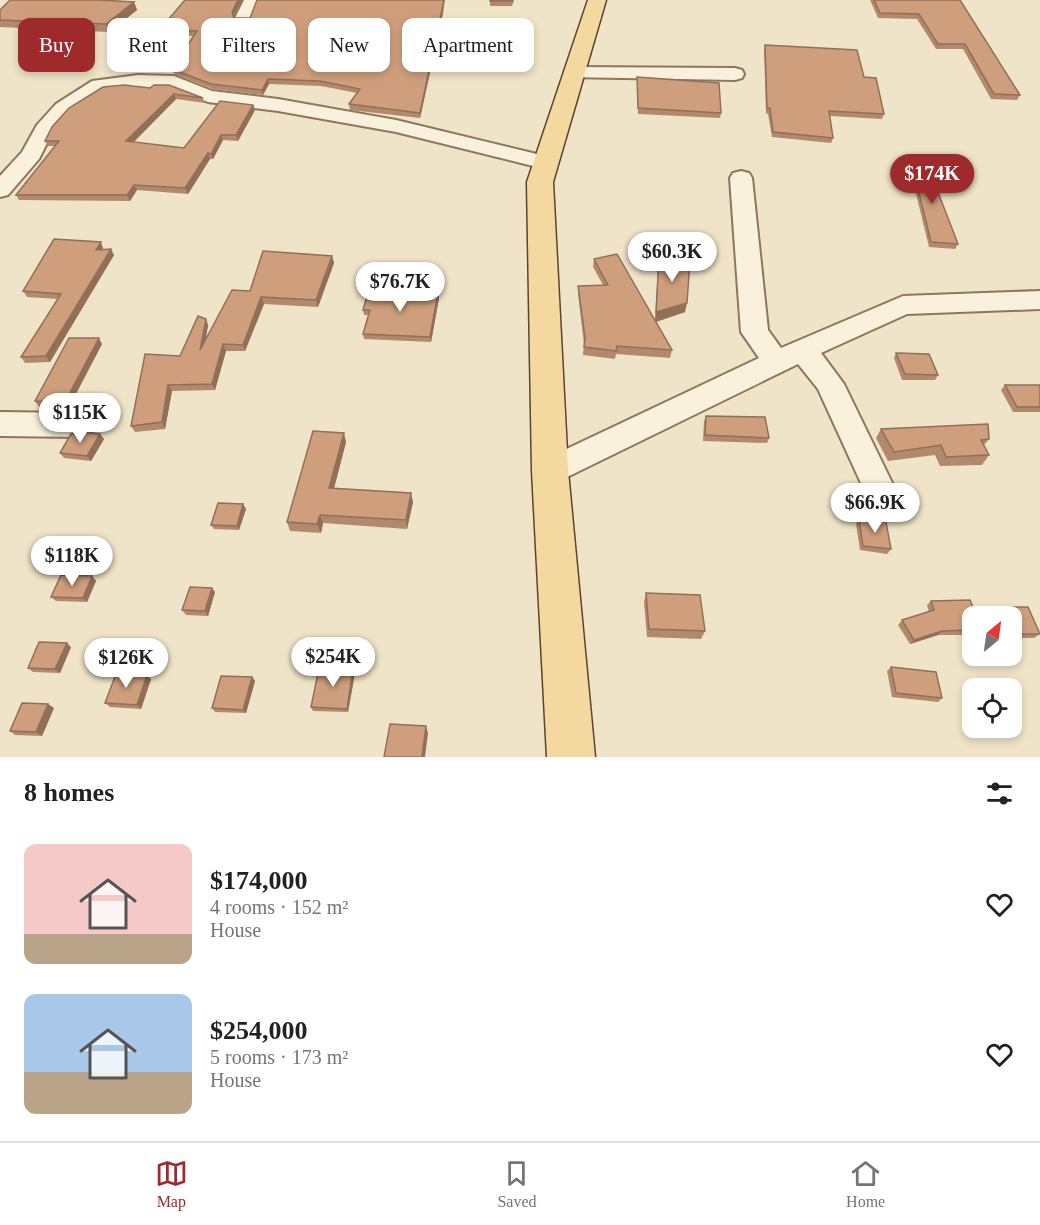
<!DOCTYPE html>
<meta charset="utf-8">
<style>
body{margin:0;font-family:"Times New Roman",serif;background:#f2f2f2;color:#202124;height:100vh;display:flex;flex-direction:column;font-size:22px;white-space:nowrap}
*{box-sizing:border-box;margin:0}
p{font-size:20px;color:#757577}
.icon{flex:none;width:33px;height:33px;fill:none;stroke:currentColor;stroke-width:2;stroke-linecap:round;stroke-linejoin:round}
.map{position:relative;height:757px;overflow:hidden}
.details{display:flex;flex-direction:column;background:#fff;flex:1}
.details>*{flex:none}
.banner{position:absolute;left:18px;top:18px;width:600px;height:54px;display:flex;gap:12px}
.needle{width:39px;rotate:29deg}
.tools{position:absolute;left:962px;top:606px;display:grid;gap:12px}
.tools a{display:grid;place-items:center;width:60px;height:60px;border-radius:12px;background:#fff;box-shadow:0 3px 9px #0003;font-size:30px}
.price{position:absolute;translate:-50% -51px;padding:0 14px;border-radius:21px;background:#fff;color:#222;font-size:20px;line-height:39px;filter:drop-shadow(0 2px 3px #0008)}
.price::after{content:'';position:absolute;left:50%;top:36px;width:18px;height:14px;margin-left:-9px;background:inherit;clip-path:polygon(0 0,100% 0,50% 100%)}
.price.selected{background:#9e2a2b;color:#fff}
ul{padding:0;list-style:none}
li{display:flex;align-items:center;gap:18px;height:150px;padding:0 24px}
li span{display:grid;place-items:center;flex:none;width:168px;height:120px;border-radius:12px;color:#555}
li>.icon{margin-inline-start:auto}
span .icon{width:72px;height:72px;fill:#fffc;stroke-width:1}
li b{font-size:26px}
h2{display:flex;justify-content:space-between;align-items:center;height:72px;padding:0 24px;font-size:26px}
.tag{padding:0 21px;border-radius:12px;background:#fff;box-shadow:0 3px 9px #0003;font-size:21px;line-height:54px}
.tag.selected{background:#9e2a2b;color:#fff}
.tab-bar{display:flex;justify-content:space-around;align-items:center;height:84px;border-top:2px solid #e0e0e0;background:#fff;font-size:16px;color:#757577}
.tab-bar a{display:grid;justify-items:center;gap:3px}
.tab-bar .selected{color:#9e2a2b}
.map>svg:first-child{display:block}
</style>
<div class="map">
<svg width="1040" height="757" viewBox="0 0 1040 757">
<rect width="100%" height="100%" fill="#f0e4c8"/>
<g fill="none" stroke-linecap="round" stroke-linejoin="round">
<!-- minor casing -->
<g stroke="#8d765c" stroke-width="4">
<path id="minor" d="M244,0H260L249,22H237L235,18Z
M573,67L735,68L742,70L744,74L742,78L735,80L566,77L564,73L566,69Z
M138,75L174,76L212,91L278,99L396,120L553,158L556,163L553,168L545,169L396,132L278,111L208,102L171,88L138,87L104,90L70,112L53,131L39,159L8,195L0,197V176L22,152L37,125L56,104L92,81Z
M741,171L749,173L752,178L768,330L781,348L903,296L1040,291V309L907,314L821,353L844,384L898,495L893,505L882,509L871,505L818,389L798,364L561,480L550,484L539,480L534,471L539,462L759,358L741,332L730,178L733,173Z
M0,412L80,413L91,417L95,425L91,433L80,437L0,436Z"/>
</g>
<!-- major casing -->
<g stroke="#5b4430" stroke-width="3">
<path id="major" d="M588,0H606L553,182L568,471L595,757H547L532,471L527,182Z"/>
</g>
<!-- minor -->
<use href="#minor" fill="#faf1dc" fill-rule="evenodd"/>
<!-- major -->
<use href="#major" fill="#f3d9a0" fill-rule="evenodd"/>
</g>
<!-- wall -->
<path fill="#b2896c" d="M185,0H242L233,17L234,18H250L257,0H445L443,13L420,118L350,110L349,104L357,93L321,86L269,84L263,95L213,89L174,74L172,69L194,36L161,34L160,29Z
M490,0H514L512,6H490Z
M870,0H960L1020,95L1017,100L991,99L963,49H936L917,19L878,18Z
M134,2L137,10L109,32L0,27V10Z
M765,45L884,114L882,119L830,116L833,138L831,143L772,137L768,114L766,113L764,50Z
M637,77L721,113L720,118L638,114Z
M124,85L203,98L205,103L176,99L133,142L184,148L253,105L255,110L238,141L223,140L213,159H210L188,194L137,190L130,201L19,200L16,195L55,146H48L45,141Z
M911,160L958,244L955,249L929,247L909,165Z
M103,248L102,250L114,255L50,362L25,363L21,357L58,299L27,297L23,291Z
M332,256L334,263L318,307L264,304L245,351H226L215,390L172,391L165,429L135,432L131,426L206,319L208,325L206,338L250,291Z
M659,257L685,312L656,322L672,350L670,358L616,354L615,359L583,355L584,344L578,294V286L603,285L593,267L594,259L655,320L658,267Z
M438,292L439,298L431,342L364,339L363,334L368,315H364L363,310Z
M102,344L69,407H39L35,401Z
M896,353L938,375L935,380H902L894,358Z
M1005,385H1040V412H1013L1001,390Z
M706,416L769,438L767,443L703,441L704,421Z
M881,429L989,439L984,445L989,455L982,465L940,466L935,455L888,461L876,438Z
M104,439L91,461L64,458L60,453Z
M346,442L334,488L413,502L407,529L323,523L321,533L290,531L287,522Z
M243,504L246,509L239,530L214,529L211,525Z
M859,519L891,549L887,554L860,550L856,524Z
M92,576L96,581L87,602L56,601L51,597Z
M215,592L208,616L186,615L182,610Z
M646,593L705,631L701,639L647,637L644,602Z
M970,600L973,607H1028L1040,634L1034,638H1011V616H972V635H938L910,644L898,625L902,620L929,612L927,605L931,601Z
M71,647L60,673L33,672L28,668Z
M891,667L942,698L938,702L892,697L887,671Z
M355,673L348,712L313,711L311,707Z
M252,677L255,681L246,713L215,712L212,708Z
M151,679L141,709L110,707L105,703Z
M54,708L42,736L15,735L10,731Z"/>
<!-- shaded-wall -->
<path fill="#916f58" d="M238,0H242L233,17L232,12Z
M444,0L443,13L420,118V113Z
M134,2L137,10L109,32L106,24Z
M268,79L269,84L263,95L262,90Z
M174,94L176,99L129,147L126,141Z
M253,105L255,110L238,141L236,135Z
M221,135L223,140L213,159L211,154Z
M208,153L210,159L188,194L185,188Z
M134,185L137,190L130,201L127,195Z
M101,242L103,248L99,256L96,250Z
M111,249L114,255L50,362L46,356Z
M332,256L334,263L318,307L316,300Z
M438,292L439,298L431,342L430,337Z
M261,297L264,304L245,351L243,345Z
M687,303L685,312L655,322L656,312Z
M206,319L208,325L203,356L200,350Z
M99,338L102,344L69,407L65,402Z
M223,344L226,351L215,390L212,384Z
M168,385L172,391L165,429L162,422Z
M344,433L346,442L332,496L329,488Z
M100,434L104,439L91,461L87,456Z
M411,493L413,502L407,529L406,520Z
M243,504L246,509L239,530L237,526Z
M320,515L323,523L321,533L317,524Z
M92,576L96,581L87,602L83,598Z
M212,588L215,592L208,616L205,611Z
M942,631L938,635L910,644L914,640Z
M67,643L71,647L60,673L55,669Z
M353,669L355,673L348,712L347,709Z
M147,675L151,679L141,709L137,705Z
M252,677L255,681L246,713L243,710Z
M48,704L54,708L42,736L36,732Z
M426,726L428,733L425,757H422Z"/>
<!-- building -->
<path fill="#cf9f7d" stroke="#916f58" stroke-width="1.5" d="M10,0H100L134,2L106,24L0,20V10Z
M185,0H238L232,12L234,18H250L257,0H444L420,113L349,104L360,89L320,81L268,79L262,90L211,84L172,69L197,31L160,29Z
M490,0H513L512,1H490Z
M874,0H960L1020,95L994,94L965,44H938L919,14L880,13Z
M765,45L857,50L864,77L876,78L884,114L829,111L833,138L773,132L770,108H767Z
M637,77L719,83L721,113L638,108Z
M124,85L150,88L154,85H169L203,98L174,94L126,141L184,148L220,101L253,105L236,135H221L211,154L208,153L185,188L134,185L127,195H16L59,141H45L52,127L69,108L103,87Z
M924,156L958,244L931,242L911,160Z
M54,239L101,242L96,250L111,249L46,356L21,357L61,294L23,291Z
M263,251L332,256L316,300L261,297L243,345L223,344L212,384L168,385L162,422L131,426L145,354L180,356L198,316L206,319L200,350L232,290L250,291Z
M617,254L672,350L617,346L616,351L584,347L585,337L578,286L608,285L594,259Z
M659,257L690,260L687,303L656,312Z
M369,289L438,292L430,337L363,334L370,310H363Z
M69,338H99L65,402L35,401Z
M896,353L929,354L938,375L905,374Z
M1005,385H1040V407H1017Z
M706,416L765,417L769,438L705,435Z
M988,424L989,439L981,440L989,455L946,457L941,445L894,452L881,429Z
M313,431L344,433L329,488L411,493L406,520L320,515L317,524L287,522Z
M82,432L100,434L87,456L60,453L71,434Z
M218,503L243,504L237,526L211,525Z
M859,519L886,522L891,549L863,546Z
M61,575L92,576L83,598L51,597Z
M190,587L212,588L205,611L182,610Z
M646,593L700,595L705,631L649,629Z
M970,600L973,607H1028L1040,634H1011V616H972V630L942,631L914,640L902,620L934,610L931,601Z
M39,642L67,643L55,669L28,668Z
M891,667L936,672L942,698L896,693Z
M319,668L353,669L347,709L311,707Z
M116,674L147,675L137,705L105,703Z
M221,676L252,677L243,710L212,708Z
M22,703L48,704L36,732L10,731Z
M390,724L426,726L422,757H384Z"/>
</svg>
<div class="tools">
<a><svg class="needle" viewBox="-14 -14 28 28"><path d="M0-13l5 13h-10z" fill="#e53935"/><path d="M0 13l5-13h-10z" fill="#757577"/></svg></a>
<a><svg class="icon" aria-label="locate" viewBox="0 0 24 24"><circle cx="12" cy="12" r="6"/><path d="M12 2v4M12 18v4M2 12h4M18 12h4"/></svg></a>
</div>
<b class="price selected" style="left:932px;top:205px">$174K</b>
<b class="price" style="left:672px;top:283px">$60.3K</b>
<b class="price" style="left:400px;top:313px">$76.7K</b>
<b class="price" style="left:80px;top:444px">$115K</b>
<b class="price" style="left:875px;top:534px">$66.9K</b>
<b class="price" style="left:72px;top:587px">$118K</b>
<b class="price" style="left:333px;top:688px">$254K</b>
<b class="price" style="left:126px;top:689px">$126K</b>
<div class="banner">
<a class="tag selected">Buy</a>
<a class="tag">Rent</a>
<a class="tag">Filters</a>
<a class="tag">New</a>
<a class="tag">Apartment</a>
</div>
</div>
<section class="details">
<h2>8 homes<svg class="icon" aria-label="filters" viewBox="0 0 24 24"><path d="M4 7h16M4 17h16"/><circle cx="9" cy="7" r="2"/><circle cx="15" cy="17" r="2"/></svg></h2>
<ul>
<li><span style="background:linear-gradient(#f6c9c9 75%,#b9a48a 0)"><svg class="icon" aria-label="home" viewBox="0 0 24 24"><path d="M3 11l9-7 9 7M6 9v11h12V9"/></svg></span><div><b>$174,000</b><p>4 rooms · 152 m²</p><p>House</p></div><svg class="icon" aria-label="heart" viewBox="0 0 24 24"><path d="M12 20l-8-8c-3-5 5-10 8-4 3-6 11-1 8 4z"/></svg></li>
<li><span style="background:linear-gradient(#a9c7e8 65%,#b9a48a 0)"><svg class="icon" aria-label="home" viewBox="0 0 24 24"><path d="M3 11l9-7 9 7M6 9v11h12V9"/></svg></span><div><b>$254,000</b><p>5 rooms · 173 m²</p><p>House</p></div><svg class="icon" aria-label="heart" viewBox="0 0 24 24"><path d="M12 20l-8-8c-3-5 5-10 8-4 3-6 11-1 8 4z"/></svg></li>
</ul>
</section>
<nav class="tab-bar">
<a class="selected"><svg class="icon" aria-label="map" viewBox="0 0 24 24"><path d="M3 6l6-2 6 2 6-2v14l-6 2-6-2-6 2zM9 4v14M15 6v14"/></svg>Map</a>
<a><svg class="icon" aria-label="saved" viewBox="0 0 24 24"><path d="M7 4h10v16l-5-4-5 4z"/></svg>Saved</a>
<a><svg class="icon" aria-label="home" viewBox="0 0 24 24"><path d="M3 11l9-7 9 7M6 9v11h12V9"/></svg>Home</a>
</nav>
